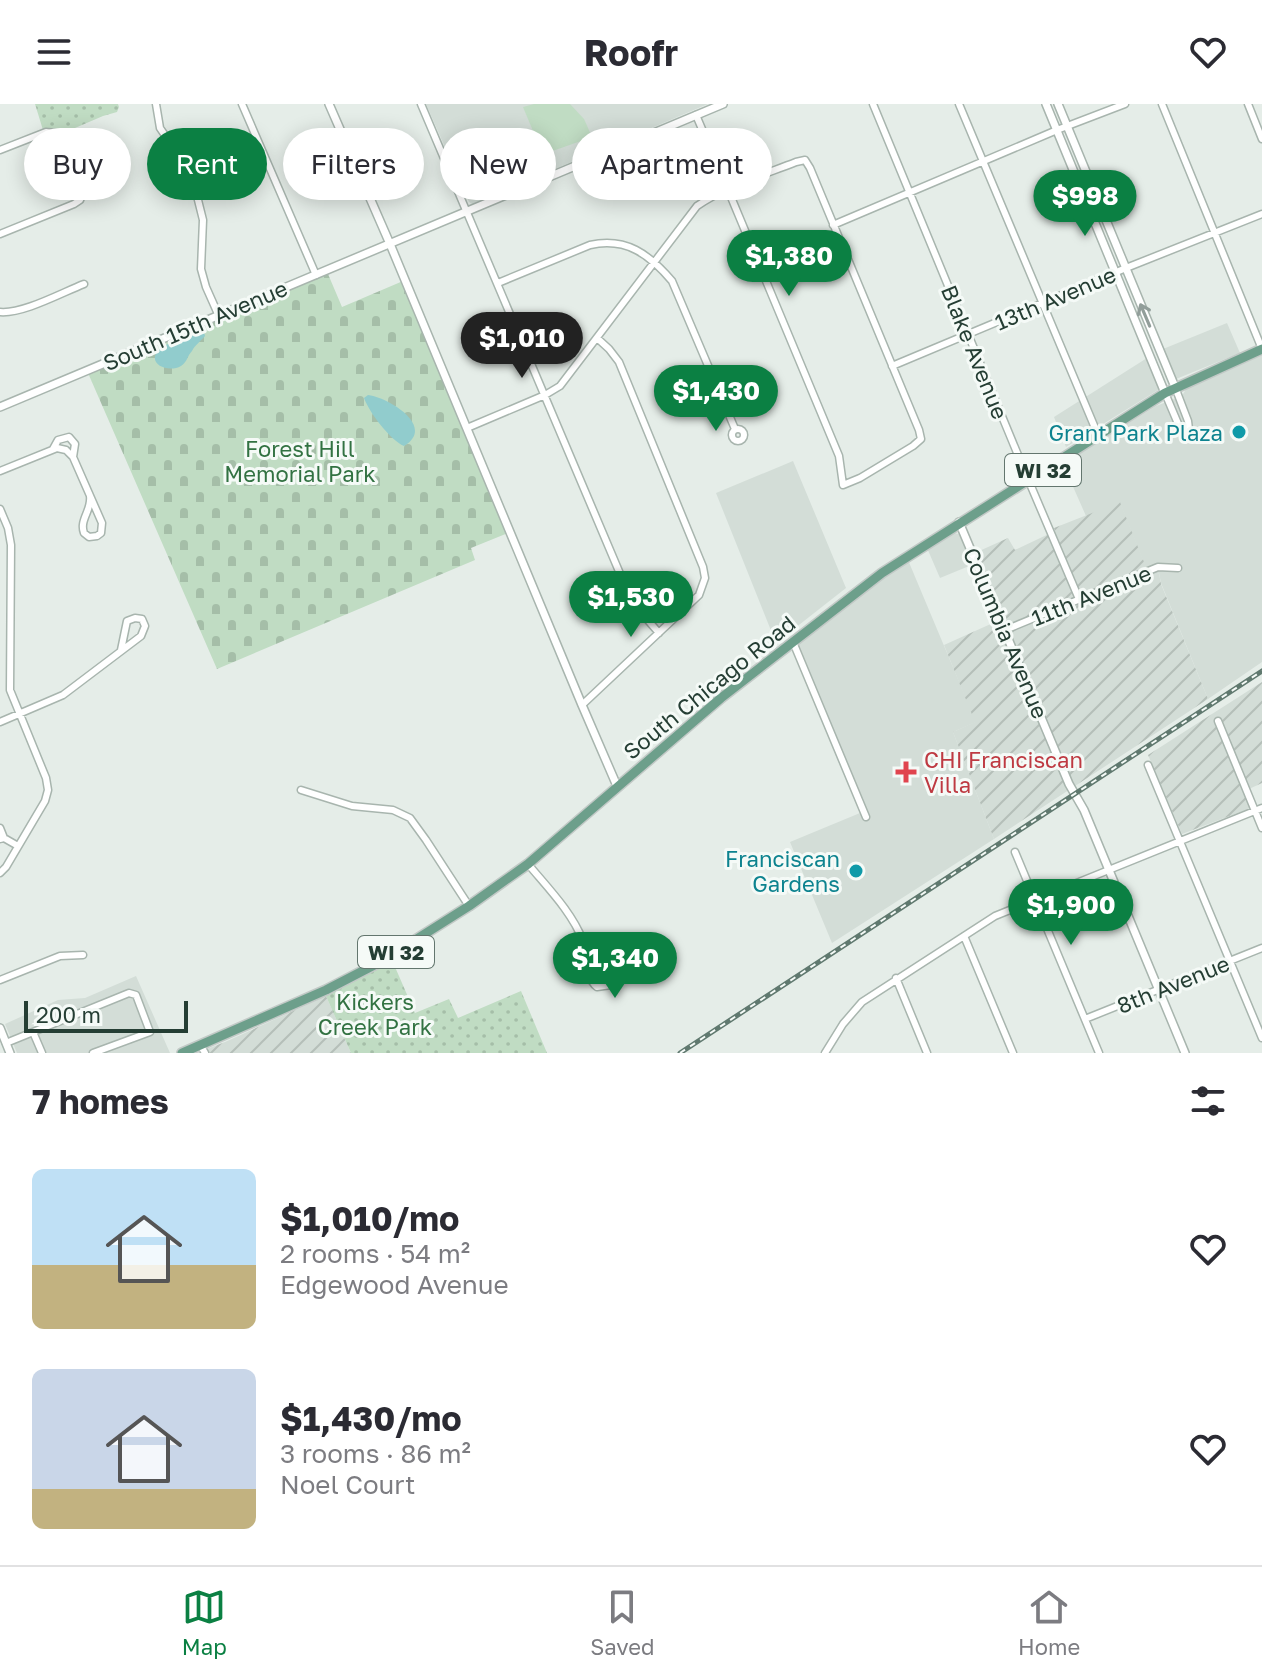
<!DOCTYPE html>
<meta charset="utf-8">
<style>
body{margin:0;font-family:"Golos Text",sans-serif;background:#f7f7f7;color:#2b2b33;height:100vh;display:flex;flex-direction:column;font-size:30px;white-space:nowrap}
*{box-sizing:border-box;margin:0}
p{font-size:26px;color:#7c7c81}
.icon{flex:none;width:44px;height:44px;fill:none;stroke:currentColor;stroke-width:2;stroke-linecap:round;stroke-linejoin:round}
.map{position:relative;height:949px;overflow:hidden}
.drawer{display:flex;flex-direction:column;background:#fff;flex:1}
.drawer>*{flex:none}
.top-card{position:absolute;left:24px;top:24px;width:800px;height:72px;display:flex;gap:16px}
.scale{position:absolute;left:24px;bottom:20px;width:164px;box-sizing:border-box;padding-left:8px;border:4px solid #253e34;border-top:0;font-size:22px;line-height:28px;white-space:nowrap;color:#253e34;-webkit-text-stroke:6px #f5faf7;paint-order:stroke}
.price{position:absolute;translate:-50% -68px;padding:0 18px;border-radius:28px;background:#0b8043;color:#fff;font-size:26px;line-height:52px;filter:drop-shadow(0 2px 4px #0008)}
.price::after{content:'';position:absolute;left:50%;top:48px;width:24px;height:18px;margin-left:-12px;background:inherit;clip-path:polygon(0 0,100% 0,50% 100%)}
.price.selected{background:#222;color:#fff}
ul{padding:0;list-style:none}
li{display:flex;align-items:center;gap:24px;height:200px;padding:0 32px}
li span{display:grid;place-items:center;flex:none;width:224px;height:160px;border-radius:12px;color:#555}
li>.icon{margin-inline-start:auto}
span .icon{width:96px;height:96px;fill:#fffc;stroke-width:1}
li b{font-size:34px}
h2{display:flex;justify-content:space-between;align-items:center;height:96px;padding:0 32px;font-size:34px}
.chip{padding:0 28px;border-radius:36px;background:#fff;box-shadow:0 4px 20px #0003;font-size:28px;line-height:72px}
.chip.selected{background:#0b8043;color:#fff}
header{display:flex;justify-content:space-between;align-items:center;height:104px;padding:0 32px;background:#fff;font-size:36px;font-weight:700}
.dock{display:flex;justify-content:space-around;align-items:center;height:112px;border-top:2px solid #e1e1e2;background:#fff;font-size:22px;color:#7c7c81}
.dock a{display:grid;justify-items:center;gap:4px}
.dock .selected{color:#0b8043}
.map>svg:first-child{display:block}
</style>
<header><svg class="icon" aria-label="menu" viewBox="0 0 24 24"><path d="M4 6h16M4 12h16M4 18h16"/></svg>Roofr<svg class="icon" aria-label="heart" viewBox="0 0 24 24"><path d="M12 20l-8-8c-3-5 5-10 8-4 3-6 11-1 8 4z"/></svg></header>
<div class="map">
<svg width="1262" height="949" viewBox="0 0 1262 949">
<defs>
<pattern id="industrial-furrows" width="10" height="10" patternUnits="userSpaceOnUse" patternTransform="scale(2)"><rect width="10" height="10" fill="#d3ddd7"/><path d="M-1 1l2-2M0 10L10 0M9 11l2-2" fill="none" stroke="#b5bfb9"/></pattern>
<pattern id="grass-dots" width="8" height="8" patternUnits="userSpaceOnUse" patternTransform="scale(2)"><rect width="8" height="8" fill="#c0dcc3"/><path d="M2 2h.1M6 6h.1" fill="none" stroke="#a5bea8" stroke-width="1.8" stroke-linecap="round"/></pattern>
<pattern id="cemetery-stones" width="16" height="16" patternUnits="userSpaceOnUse" patternTransform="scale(2)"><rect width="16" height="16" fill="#c0dcc3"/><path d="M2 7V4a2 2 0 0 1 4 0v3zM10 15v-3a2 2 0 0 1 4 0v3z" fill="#a5bea8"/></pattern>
</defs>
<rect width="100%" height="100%" fill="#e5ede8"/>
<!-- built -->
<path fill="#d3ddd7" d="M426,0H708L472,100L469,98Z
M1227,219L1240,249L1176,275L1163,245Z
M1262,251V558L1208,595L1161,479L1159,469L1150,474L1120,399L1086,412L1063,360L1156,302L1182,292L1186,285Z
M1147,254L1159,282L1158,286L1066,343L1054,313Z
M793,357L846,484L776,539L716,389Z
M954,429L959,430L964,436L974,460L940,474L927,444Z
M908,456L976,618L953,628L994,735L832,839L790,738L860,709L792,545Z
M136,872L170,949H17L5,920L58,896L85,894Z"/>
<!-- industrial -->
<path fill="url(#industrial-furrows)" d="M1120,398L1150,473L1159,469L1161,480L1208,595L994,735L953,628L975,618L944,541L1004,514L977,448L1008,434L1015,446L1055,427L1054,424Z
M1262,578V679L1249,685L1256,702L1182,730L1148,651Z
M326,892L351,949H196L225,938Z"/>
<!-- grass -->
<path fill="url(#grass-dots)" d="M35,0H118L119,3L117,8L103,12L61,30C56,27 49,23 43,26Z
M392,856L415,909L449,895L458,914L521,887L547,949H351L326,892Z"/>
<!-- cemetery -->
<path fill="url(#cemetery-stones)" d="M328,170L342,203L403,177L508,429L471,444L475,456L217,565L88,269Z"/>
<!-- garden -->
<path fill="#c0dcc3" d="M534,0H570L584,15L592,33L547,49L541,46L523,3Z"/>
<!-- water -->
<path fill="#91cccd" d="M197,228H204L205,232C201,237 195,241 192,247C187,252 188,257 181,262C169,269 148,261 157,248C163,240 188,232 197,228Z
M368,291C387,293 437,322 404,342C390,336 369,308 364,294Z"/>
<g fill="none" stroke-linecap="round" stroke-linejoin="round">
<!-- minor casing -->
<g stroke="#a8b5ae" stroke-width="9">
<path id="minor" d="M156,0L160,24L186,62L196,88L203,116L201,165L206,183L218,210
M242,0L316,171
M421,0L632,498L659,529
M873,0L1025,368L1079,495
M959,0L1098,331
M1162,0L1262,245
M1248,0L1262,35
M0,46L46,28L55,29L62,37L82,91L80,96L74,100L0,130
M833,121L1057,26L1125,0
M498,179L590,141C626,133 649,150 672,177L735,325
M0,208C23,210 61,189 84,180
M892,262L1126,164L1262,110
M1175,283L1188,317L1190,333
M1165,289L1179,322L1190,333
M467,324L545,291L560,282L697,102C726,82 763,71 796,58L805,56L810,64L919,326L921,335L913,342L860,374L843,381L839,352L731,93L725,79L696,11
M732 331a6 6 0 1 1 12 0a6 6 0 1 1-12 0Z
M53,345L58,336L69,333L75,340L73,353
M0,367L57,344L66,346L73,353L102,419L101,429L97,432L89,433L84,429C79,416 92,406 90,392
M0,405L8,424L11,441L10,586L46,674L48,686L45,697L6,763L0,769
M1005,526L1158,463L1178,464
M793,538L866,713
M582,601L699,491L705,474L703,463L619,258L609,245L597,234
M1218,617L1262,724
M0,618L63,591L141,532L145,522L142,515L135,514L127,517L121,546
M1148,661L1262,934
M301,686L352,702L393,706L410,714L426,736L469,802
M0,724L4,734L0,735
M4,734L18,742
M1015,748L1099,949
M528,760C547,783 572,808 583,837C588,851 584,873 597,883L611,881L614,875L612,867L608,861L584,840
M964,832L1013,949
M896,874L927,949
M0,876L60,852L83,851
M1085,915L1262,844
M33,928L42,949
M6,939L129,889L136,891L150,928L93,949
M201,942L205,949
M825,949L843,920L862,898L995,812L1262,704"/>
</g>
<!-- tertiary casing -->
<g stroke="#a8b5ae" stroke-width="10">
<path id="tertiary" d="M329,0L390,140L582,601L617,682
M1046,0L1165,289
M1058,0L1175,283
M0,303L723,0
M959,418L1069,680L1084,706L1185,949
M0,924L10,949"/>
</g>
<!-- primary casing -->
<g stroke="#c2c9c6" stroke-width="12">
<path id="primary" d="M182,949L326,886L382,857L469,802L528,760L721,594L882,469L1165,289L1262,245"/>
</g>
<!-- minor -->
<use href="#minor" stroke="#fff" stroke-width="6"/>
<!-- tertiary -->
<use href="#tertiary" stroke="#fff" stroke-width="7"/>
<!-- primary -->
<use href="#primary" stroke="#6d9f8b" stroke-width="9"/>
<!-- rail casing -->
<g stroke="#60796f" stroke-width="5">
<path id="rail" d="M680,949L1262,567"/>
</g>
<!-- rail -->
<use href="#rail" stroke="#f5faf7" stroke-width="2" stroke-dasharray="6" stroke-linecap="butt"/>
</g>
<!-- one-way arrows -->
<defs><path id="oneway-shaft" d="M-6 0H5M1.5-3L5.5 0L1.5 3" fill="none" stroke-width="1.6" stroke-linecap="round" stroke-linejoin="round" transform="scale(2)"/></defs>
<use stroke="#929e9a" href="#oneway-shaft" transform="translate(1145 211) rotate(-113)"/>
<!-- markers -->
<g fill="#0f9aa8" stroke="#f5faf7" stroke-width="3">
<circle cx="1239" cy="328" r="8"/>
<circle cx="856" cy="767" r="8"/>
</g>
<path fill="#e0444e" stroke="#f5faf7" stroke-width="3" d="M902 656h8v8h8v8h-8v8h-8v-8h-8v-8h8z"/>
<g text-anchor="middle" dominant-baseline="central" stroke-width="6" stroke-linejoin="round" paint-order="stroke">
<!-- shield labels -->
<g fill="#f5faf7" stroke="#63766e" stroke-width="2">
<rect x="1005" y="350" width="76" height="32" rx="6"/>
<rect x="358" y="832" width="76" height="32" rx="6"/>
</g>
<g font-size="20" font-weight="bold" fill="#253e34">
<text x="1043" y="366">WI 32</text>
<text x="396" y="848">WI 32</text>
</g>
<!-- street labels -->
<g font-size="22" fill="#253e34" stroke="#f5faf7">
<text transform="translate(1055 194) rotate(-23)">13th Avenue</text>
<text transform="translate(195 221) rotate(-23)">South 15th Avenue</text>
<text transform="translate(975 248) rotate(68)">Blake Avenue</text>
<text transform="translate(1091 491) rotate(-22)">11th Avenue</text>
<text transform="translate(1006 529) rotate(67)">Columbia Avenue</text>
<text transform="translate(709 583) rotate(-39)">South Chicago Road</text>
<text transform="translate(1173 880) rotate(-22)">8th Avenue</text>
</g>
<!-- culture labels -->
<g font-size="22" fill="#0d838f" stroke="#f5faf7" text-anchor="end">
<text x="1223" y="328">Grant Park Plaza</text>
<text x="840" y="754">Franciscan<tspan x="840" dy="25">Gardens</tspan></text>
</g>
<!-- park labels -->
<g font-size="22" fill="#327242" stroke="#f5faf7">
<text x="300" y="344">Forest Hill<tspan x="300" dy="25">Memorial Park</tspan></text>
<text x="375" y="897">Kickers<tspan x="375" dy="25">Creek Park</tspan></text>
</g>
<!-- health labels -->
<g font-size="22" fill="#be3a42" stroke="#f5faf7" text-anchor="start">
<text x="924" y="655">CHI Franciscan<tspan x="924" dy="25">Villa</tspan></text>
</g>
</g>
</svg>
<div class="scale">200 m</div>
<b class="price" style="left:1085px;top:134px">$998</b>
<b class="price" style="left:789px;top:194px">$1,380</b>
<b class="price selected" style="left:522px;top:276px">$1,010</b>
<b class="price" style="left:716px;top:329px">$1,430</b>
<b class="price" style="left:631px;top:535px">$1,530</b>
<b class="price" style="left:1071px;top:843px">$1,900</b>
<b class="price" style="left:615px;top:896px">$1,340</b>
<div class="top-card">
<a class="chip">Buy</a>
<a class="chip selected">Rent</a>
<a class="chip">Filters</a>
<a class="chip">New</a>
<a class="chip">Apartment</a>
</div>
</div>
<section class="drawer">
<h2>7 homes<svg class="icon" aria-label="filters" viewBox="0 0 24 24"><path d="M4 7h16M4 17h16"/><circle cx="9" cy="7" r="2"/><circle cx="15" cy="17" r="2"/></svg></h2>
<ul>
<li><span style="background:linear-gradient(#bfe0f5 60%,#c2b280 0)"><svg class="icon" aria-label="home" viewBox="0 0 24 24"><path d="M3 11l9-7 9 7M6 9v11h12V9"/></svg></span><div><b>$1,010/mo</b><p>2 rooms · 54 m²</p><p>Edgewood Avenue</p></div><svg class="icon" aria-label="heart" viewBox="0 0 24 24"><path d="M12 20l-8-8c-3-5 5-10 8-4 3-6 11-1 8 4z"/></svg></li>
<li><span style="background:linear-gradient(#c9d6e8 75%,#c2b280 0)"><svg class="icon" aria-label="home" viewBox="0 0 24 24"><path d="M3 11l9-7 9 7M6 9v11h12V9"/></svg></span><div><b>$1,430/mo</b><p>3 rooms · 86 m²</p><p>Noel Court</p></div><svg class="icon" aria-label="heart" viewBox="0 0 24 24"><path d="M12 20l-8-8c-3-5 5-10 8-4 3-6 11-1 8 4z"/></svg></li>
</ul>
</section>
<nav class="dock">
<a class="selected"><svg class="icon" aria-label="map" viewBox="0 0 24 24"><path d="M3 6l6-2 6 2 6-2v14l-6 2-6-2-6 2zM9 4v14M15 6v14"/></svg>Map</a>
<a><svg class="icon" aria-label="saved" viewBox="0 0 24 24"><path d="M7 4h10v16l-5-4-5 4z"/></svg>Saved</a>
<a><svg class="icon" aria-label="home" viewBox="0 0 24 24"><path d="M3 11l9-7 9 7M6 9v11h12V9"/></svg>Home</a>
</nav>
